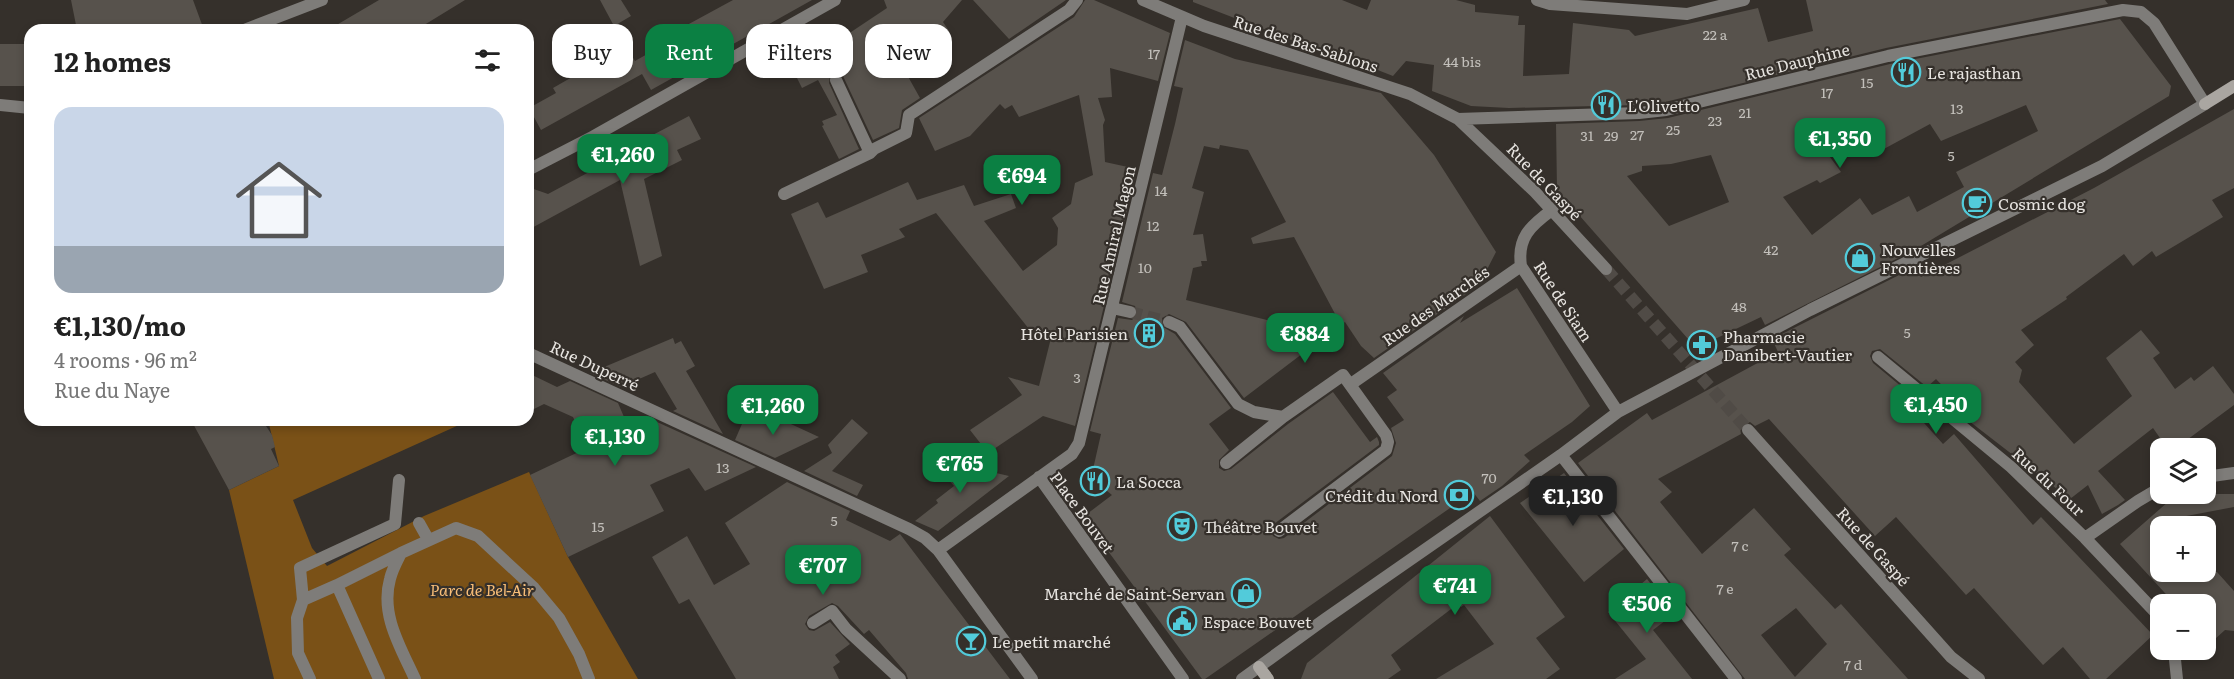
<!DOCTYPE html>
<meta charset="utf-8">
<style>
body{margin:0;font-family:Literata,serif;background:#f2f2f2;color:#222;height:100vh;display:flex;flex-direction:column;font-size:22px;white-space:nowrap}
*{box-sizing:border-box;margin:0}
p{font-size:20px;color:#767676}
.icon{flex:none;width:33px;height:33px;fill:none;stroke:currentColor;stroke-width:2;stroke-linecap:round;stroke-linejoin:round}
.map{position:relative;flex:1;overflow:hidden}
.panel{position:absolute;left:24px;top:24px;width:510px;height:402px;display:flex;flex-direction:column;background:#fff;border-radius:18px;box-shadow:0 3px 9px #0003}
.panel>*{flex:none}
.banner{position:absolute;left:552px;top:24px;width:570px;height:54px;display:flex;gap:12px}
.tools{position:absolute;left:2150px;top:438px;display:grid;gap:12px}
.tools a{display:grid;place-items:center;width:66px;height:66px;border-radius:12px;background:#fff;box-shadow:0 3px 9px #0003;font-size:30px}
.price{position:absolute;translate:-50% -51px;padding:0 14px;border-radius:12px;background:#0b8043;color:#fff;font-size:20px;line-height:39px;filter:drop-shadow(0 2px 3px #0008)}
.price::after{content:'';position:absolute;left:50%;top:36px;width:18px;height:14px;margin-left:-9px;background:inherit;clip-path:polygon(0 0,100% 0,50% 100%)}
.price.current{background:#222;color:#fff}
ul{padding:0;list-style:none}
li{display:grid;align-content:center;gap:12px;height:318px;padding:0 30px}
li span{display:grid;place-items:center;height:186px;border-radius:18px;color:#555}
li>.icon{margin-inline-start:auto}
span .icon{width:108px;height:108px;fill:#fffc;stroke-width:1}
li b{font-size:26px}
h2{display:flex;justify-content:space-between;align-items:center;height:72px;padding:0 30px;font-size:26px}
.pill{padding:0 21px;border-radius:18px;background:#fff;box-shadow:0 3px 9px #0003;font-size:21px;line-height:54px}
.pill.current{background:#0b8043;color:#fff}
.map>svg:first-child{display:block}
</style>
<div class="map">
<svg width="2234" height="679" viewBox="0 0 2234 679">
<rect width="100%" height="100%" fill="#35302b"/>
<!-- green -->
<path fill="#7a5117" d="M268,420H289L292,425L304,420H470L293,500L312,548L327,566L424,516L529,472L568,557L638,679H274L229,490L279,466Z"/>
<!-- building -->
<path fill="#57524c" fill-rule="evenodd" d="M71,0H193L204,30H77Z
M379,0H465L416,30H328Z
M600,0H621L631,16L614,26Z
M733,0H812L651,90L642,74L541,130L529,108L556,93L553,88L626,46L635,61L679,36L676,31Z
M884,0H962L943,22L949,31L901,64L920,98L902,110L899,128L873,140L843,76L836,72L830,75L829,83L859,149L839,159L822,126L824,125L822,121L837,115L818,80L802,88L792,68L799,64V61L812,54L813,51L845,36L887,8Z
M973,0H1066L1009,39Z
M1085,0H1094L1170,33L1158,81L1110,68L1112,97L1098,98L1105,120L1103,125L1105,162L1137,169L1075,426L1043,416L988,453L970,430L1022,395L1008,377L1039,386L1051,338L1033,334L936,213L899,229L905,237L861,255L868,272L824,289L791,214L818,202L826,218L908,182L917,200L964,185L974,206L1011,194L1016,208L984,221L1023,271L1057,245L1058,228L1052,218L1071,204L1075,183L1093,175L1079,95L1019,117L1012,105L1005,109L1000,104L970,136L935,151L919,118L1074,17Z
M1193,0H1342L1367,10L1371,0H1456L1475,5V12L1519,16L1518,25H1525L1523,76L1569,74L1573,23L1629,30L1635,36L1758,8L1768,42L1813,31L1806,0H2105L2108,4L1886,48L1665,102L1638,105L1509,108L1471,106L1432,91L1434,65L1406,61L1393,76L1352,60L1356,65L1193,2Z
M2120,19L2171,86L2169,96L1916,249L1765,325L1761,317L1696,348L1557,190L1556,124L1639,121L1668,118L1890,64ZM2026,105L2038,131L1956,172L1964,187L1917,212L1909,196L1872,215L1860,198L1812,235L1783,197L1817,180L1820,183L1841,172L1830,157L1871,139L1882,150L1930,124L1941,141ZM1711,155L1729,202L1669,226L1627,176L1642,171V166L1671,164Z
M1185,40L1235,59L1381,93L1434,155L1496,252L1479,285L1374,358L1361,346L1345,322L1341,325L1294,237L1253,244L1251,238L1286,222L1248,150L1220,145L1219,149L1204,146L1192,188L1204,192L1193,235L1203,234L1207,261H1201L1202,266L1193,268L1186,300L1327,335L1244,398L1186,322L1169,314L1162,318L1163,327L1175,334L1231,408L1209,424L1229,450L1219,460V468L1224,471L1231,469L1288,424L1333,392L1370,442L1377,437L1379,442V445L1274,524L1271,531L1273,536L1279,539L1284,538L1392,456L1396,443L1391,428L1404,420L1387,397L1397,390L1383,373L1464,316L1460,323L1517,288L1590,406L1572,422L1524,455L1530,461L1502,486L1480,501L1473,492L1205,679H1202L1083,517L1112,495L1091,478L1101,434L1090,431L1118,318L1132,320L1138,314L1135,306L1122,302L1153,173L1162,175L1175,124L1183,88L1174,86Z
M0,44H30V86H0Z
M2234,109V188L2212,200L2223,217L2156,257L2152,251L2133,266L2124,254L2066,297L2067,299L2021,330L2034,345L2015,362L2022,370L2019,382L2074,444L2132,396L2106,358L2141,330L2160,353L2153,358L2175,389L2191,377L2194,381L2213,366L2234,394V405L2176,448H2167L2153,428L2098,471L2125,500L2118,505L2102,514L2088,485L2070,499L1969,421L1973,418L1936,379L1927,387L1880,349L1872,351L1870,356L1873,363L1914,397L1906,403L1943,444L1954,434L2033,525L2041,517L2153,635L2106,679H2090L2063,647L2043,665L1974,588L1966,595L1896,517L1875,536L1769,419L1755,426L1750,422L1743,424L1740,428L1741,434L1658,479L1672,492L1660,502L1702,554L1754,508L1791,549L1784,555L1835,609L1841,604L1908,679H1745L1578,463L1647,413L1652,420L1778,352L1772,339L1915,267L1921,277L2094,188ZM1796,608L1827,644L1795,677L1761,635Z
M689,116L701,139L677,150L682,160L644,179L662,256L640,266L620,180L528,230V187L548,194L647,141L645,139Z
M673,338L675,344L681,341L695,366L686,371L723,434L673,411L677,409L655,372L621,387L590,373Z
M528,373L557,387L570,381L618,403L633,438L657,422L756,467L705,491L689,468L656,482L650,485L664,511L568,557L530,475L587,448L573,417L544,404L528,412Z
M767,413L819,437L775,458L735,440L745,417L761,424Z
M852,419L868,433L832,471L863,485L857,496L804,471L832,453L828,445Z
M191,420H262L272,435L275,447L271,449L279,466L229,490Z
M949,462L1009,476L938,531L915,521L938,503L936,500L954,486L946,477Z
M1564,473L1624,549L1584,582L1520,503Z
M787,482L850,511L846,520L890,541L900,534L1010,679H908L906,673L869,630L864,634L838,606L832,603L809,616L805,624L809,630L814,631L830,622L850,644L835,655L840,662L833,667L839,679H736L689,599L679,604L652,557L687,536L714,585L750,564L725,523Z
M2177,494H2234V507L2160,521V572H2217L2234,591V631L2225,630L2205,648V604H2175L2120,544Z
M1490,516L1565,617L1536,638L1560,669L1546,679H1436L1494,644L1464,605L1461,607L1459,603L1391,655L1401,670L1388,679H1301L1307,663Z
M1647,579L1674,614L1653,630L1692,679H1615L1646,659L1608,612Z"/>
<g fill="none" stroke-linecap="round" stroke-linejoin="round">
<!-- street-tunnel -->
<path stroke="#504b46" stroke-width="12" stroke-dasharray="12 6" stroke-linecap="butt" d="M1606,269L1748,430
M1130,312L1169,322"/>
<!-- lane -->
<path stroke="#7e7c79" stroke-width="12" d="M836,80L870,153
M784,194L870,153L874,149L906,133L909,115L1069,10L1077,0
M419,523L428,539
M401,553L456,528L478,536L534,588L559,618L579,654L589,679
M337,585L379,679
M303,600L337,585L401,553C397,561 392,570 390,579C380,615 401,648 415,679
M813,623L832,611L846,629L900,679
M310,679L298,653L297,618L303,600L300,568L395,524L399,480"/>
<!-- street -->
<path stroke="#7e7c79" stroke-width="12" d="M1143,0L1204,26L1410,94L1458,119L1535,192L1606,269
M1537,0L1550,4L1687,14L1744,0
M244,30L322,0
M0,105L30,108
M528,170L594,136L835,0
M1552,210C1530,226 1517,238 1521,266L1618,412
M1112,308L1130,312
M1169,322L1180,327L1238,404L1254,412L1283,417
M528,353L909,529L925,538L938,550
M1878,357L2011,467L2085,538L2160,617
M1351,384L1521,266
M1748,430L1951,657L1979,679
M1561,455L1736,679
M1226,463L1283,417L1343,375L1386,435L1388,442L1386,450L1279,531
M1039,477L1183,679
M2205,477L2234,473
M2085,538L2138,501L2160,488
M2174,650L2177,679
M1032,679L938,550L1072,454L1079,443L1182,17
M1242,679L1325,619L1561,455L1618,412L1810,310L2102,166L2205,104L2154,23L2141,12L2123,10L1888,56L1666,110L1639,113L1458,119"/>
<!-- secondary -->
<path stroke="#aaa6a1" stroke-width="12" d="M2205,104L2234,86
M1259,667L1268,679"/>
</g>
<!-- icons -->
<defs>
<g id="restaurant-ring" transform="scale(1.5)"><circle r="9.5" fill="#35302b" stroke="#52cbda" stroke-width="1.5"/><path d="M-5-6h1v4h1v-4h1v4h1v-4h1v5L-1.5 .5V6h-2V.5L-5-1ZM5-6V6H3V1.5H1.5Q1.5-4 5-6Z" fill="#52cbda"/></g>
<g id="cafe-ring" transform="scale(1.5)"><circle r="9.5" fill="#35302b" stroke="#52cbda" stroke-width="1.5"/><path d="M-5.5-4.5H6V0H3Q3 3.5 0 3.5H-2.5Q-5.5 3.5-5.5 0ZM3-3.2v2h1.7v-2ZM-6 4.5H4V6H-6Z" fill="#52cbda"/></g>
<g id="shop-ring" transform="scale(1.5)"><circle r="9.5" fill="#35302b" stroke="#52cbda" stroke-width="1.5"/><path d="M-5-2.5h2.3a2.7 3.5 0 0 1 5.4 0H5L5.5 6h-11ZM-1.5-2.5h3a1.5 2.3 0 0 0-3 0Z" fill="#52cbda"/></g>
<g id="building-ring" transform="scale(1.5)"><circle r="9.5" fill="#35302b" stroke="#52cbda" stroke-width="1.5"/><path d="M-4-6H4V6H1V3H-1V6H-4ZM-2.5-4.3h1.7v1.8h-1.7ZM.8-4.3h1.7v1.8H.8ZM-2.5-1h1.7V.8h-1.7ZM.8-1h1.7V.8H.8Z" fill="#52cbda"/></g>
<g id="pharmacy-ring" transform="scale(1.5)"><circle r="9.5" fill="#35302b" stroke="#52cbda" stroke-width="1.5"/><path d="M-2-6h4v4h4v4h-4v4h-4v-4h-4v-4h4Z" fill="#52cbda"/></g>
<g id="bank-ring" transform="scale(1.5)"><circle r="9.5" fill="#35302b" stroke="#52cbda" stroke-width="1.5"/><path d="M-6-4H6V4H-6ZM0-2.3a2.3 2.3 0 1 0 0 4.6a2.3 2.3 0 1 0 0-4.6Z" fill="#52cbda"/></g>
<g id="theatre-ring" transform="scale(1.5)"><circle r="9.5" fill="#35302b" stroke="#52cbda" stroke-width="1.5"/><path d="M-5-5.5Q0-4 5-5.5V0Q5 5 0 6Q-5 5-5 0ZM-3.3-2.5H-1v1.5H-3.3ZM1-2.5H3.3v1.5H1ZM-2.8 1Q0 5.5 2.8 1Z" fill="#52cbda"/></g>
<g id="civic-ring" transform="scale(1.5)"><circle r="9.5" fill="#35302b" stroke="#52cbda" stroke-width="1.5"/><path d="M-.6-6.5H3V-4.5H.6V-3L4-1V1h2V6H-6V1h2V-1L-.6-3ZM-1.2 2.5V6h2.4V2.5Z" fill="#52cbda"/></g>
<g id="bar-ring" transform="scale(1.5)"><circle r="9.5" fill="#35302b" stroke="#52cbda" stroke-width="1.5"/><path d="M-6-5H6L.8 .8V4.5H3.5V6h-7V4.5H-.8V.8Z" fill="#52cbda"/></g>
</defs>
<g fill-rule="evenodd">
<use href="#restaurant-ring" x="1906" y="72"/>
<use href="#restaurant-ring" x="1606" y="105"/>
<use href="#cafe-ring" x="1977" y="203"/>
<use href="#shop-ring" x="1860" y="258"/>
<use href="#building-ring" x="1149" y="333"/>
<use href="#pharmacy-ring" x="1702" y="345"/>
<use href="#restaurant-ring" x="1095" y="481"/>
<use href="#bank-ring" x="1459" y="495"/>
<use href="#theatre-ring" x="1182" y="526"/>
<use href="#shop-ring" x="1246" y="593"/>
<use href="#civic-ring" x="1182" y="621"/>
<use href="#bar-ring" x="971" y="641"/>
</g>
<g text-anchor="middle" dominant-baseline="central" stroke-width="4.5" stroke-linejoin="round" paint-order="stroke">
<!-- number labels -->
<g font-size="14" fill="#c3c0bb">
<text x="1715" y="34">22 a</text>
<text x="1154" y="53">17</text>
<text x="1462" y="61">44 bis</text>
<text x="1867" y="82">15</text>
<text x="1827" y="92">17</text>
<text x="1957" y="108">13</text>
<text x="1745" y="112">21</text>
<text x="1715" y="120">23</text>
<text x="1673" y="129">25</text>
<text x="1637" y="134">27</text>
<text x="1587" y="135">31</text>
<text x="1611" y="135">29</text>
<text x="1951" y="155">5</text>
<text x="1161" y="190">14</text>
<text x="1153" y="225">12</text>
<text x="1771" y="249">42</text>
<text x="1145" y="267">10</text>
<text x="1739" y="306">48</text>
<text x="1907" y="332">5</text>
<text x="1077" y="377">3</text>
<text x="723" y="467">13</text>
<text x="1489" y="477">70</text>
<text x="834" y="520">5</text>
<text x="598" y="526">15</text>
<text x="1740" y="545">7 c</text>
<text x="1725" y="588">7 e</text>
<text x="1853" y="664">7 d</text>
</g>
<!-- street labels -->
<g font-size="16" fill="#e7e4e0" stroke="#35302b">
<text transform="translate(1306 43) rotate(18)">Rue des Bas-Sablons</text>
<text transform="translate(1797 61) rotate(-14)">Rue Dauphine</text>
<text transform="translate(1545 181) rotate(46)">Rue de Gaspé</text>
<text transform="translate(1113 235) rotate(-77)">Rue Amiral Magon</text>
<text transform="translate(1564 301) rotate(57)">Rue de Siam</text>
<text transform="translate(1435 305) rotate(-35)">Rue des Marchés</text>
<text transform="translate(595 365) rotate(25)">Rue Duperré</text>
<text transform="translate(2049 481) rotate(43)">Rue du Four</text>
<text transform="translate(1083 512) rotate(54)">Place Bouvet</text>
<text transform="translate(1874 546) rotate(48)">Rue de Gaspé</text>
</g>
<!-- poi labels -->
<g font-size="16" fill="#e7e4e0" stroke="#35302b" text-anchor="start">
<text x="1927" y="72">Le rajasthan</text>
<text x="1627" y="105">L'Olivetto</text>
<text x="1998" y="203">Cosmic dog</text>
<text x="1881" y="249">Nouvelles<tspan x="1881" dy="18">Frontières</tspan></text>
<text x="1128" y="333" text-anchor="end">Hôtel Parisien</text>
<text x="1723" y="336">Pharmacie<tspan x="1723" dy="18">Danibert-Vautier</tspan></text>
<text x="1116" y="481">La Socca</text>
<text x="1438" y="495" text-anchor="end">Crédit du Nord</text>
<text x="1203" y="526">Théâtre Bouvet</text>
<text x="1225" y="593" text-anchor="end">Marché de Saint-Servan</text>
<text x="1203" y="621">Espace Bouvet</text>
<text x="992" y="641">Le petit marché</text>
</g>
<!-- park labels -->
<g font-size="16" font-style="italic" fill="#f9be78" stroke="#35302b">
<text x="482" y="589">Parc de Bel-Air</text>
</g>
</g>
</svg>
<div class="tools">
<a><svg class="icon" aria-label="layers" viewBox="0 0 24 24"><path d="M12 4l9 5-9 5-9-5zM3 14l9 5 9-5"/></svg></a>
<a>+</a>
<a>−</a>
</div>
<b class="price" style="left:1840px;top:169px">€1,350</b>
<b class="price" style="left:623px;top:185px">€1,260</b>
<b class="price" style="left:1022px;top:206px">€694</b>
<b class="price" style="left:1305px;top:364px">€884</b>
<b class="price" style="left:1936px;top:435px">€1,450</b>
<b class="price" style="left:773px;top:436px">€1,260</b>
<b class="price" style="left:615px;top:467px">€1,130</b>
<b class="price" style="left:960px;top:494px">€765</b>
<b class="price current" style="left:1573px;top:527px">€1,130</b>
<b class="price" style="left:823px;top:596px">€707</b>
<b class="price" style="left:1455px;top:616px">€741</b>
<b class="price" style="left:1647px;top:634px">€506</b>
<div class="banner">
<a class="pill">Buy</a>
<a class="pill current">Rent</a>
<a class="pill">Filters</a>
<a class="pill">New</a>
</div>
<section class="panel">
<h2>12 homes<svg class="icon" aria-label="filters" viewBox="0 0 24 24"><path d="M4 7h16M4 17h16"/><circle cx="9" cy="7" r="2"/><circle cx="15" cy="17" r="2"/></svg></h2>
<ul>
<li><span style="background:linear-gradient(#c9d6e8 75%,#9aa5b1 0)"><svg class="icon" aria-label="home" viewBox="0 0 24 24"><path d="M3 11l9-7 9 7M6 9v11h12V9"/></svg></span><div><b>€1,130/mo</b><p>4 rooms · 96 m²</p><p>Rue du Naye</p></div></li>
</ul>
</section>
</div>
